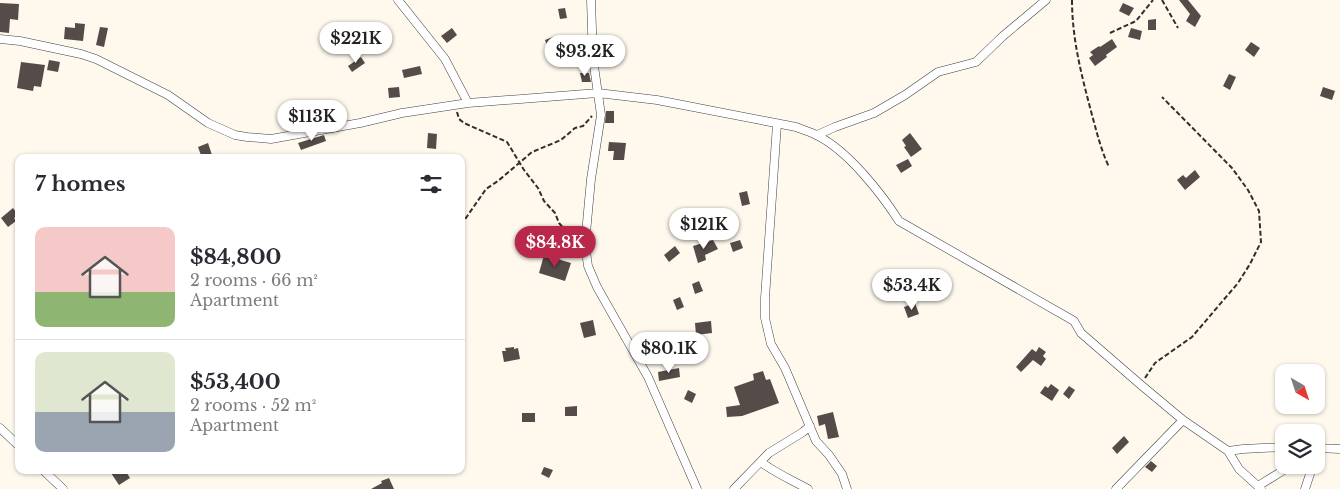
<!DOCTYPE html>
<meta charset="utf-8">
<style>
body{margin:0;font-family:"Libre Baskerville",serif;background:#f2f2f3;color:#2b2b33;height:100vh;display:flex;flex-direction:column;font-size:19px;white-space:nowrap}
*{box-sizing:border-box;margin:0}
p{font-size:16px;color:#7c7c81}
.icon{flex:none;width:28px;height:28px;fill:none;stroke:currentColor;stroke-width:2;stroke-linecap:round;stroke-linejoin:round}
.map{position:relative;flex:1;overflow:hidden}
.sheet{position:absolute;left:15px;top:154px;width:450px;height:320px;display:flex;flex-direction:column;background:#fff;border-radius:10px;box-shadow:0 1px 4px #0004}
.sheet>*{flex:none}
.needle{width:32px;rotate:141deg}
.tools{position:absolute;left:1275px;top:364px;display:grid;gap:10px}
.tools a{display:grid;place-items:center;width:50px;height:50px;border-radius:10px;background:#fff;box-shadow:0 1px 4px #0004;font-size:25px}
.price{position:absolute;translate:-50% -42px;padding:0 11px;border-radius:18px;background:#fff;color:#222;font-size:16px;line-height:32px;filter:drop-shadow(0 1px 2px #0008)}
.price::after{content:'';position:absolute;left:50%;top:30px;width:15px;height:11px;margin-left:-8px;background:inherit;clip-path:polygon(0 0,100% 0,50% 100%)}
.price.on{background:#b9284a;color:#fff}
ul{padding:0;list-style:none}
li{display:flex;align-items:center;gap:15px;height:125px;padding:0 20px}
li+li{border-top:1px solid #e1e1e2}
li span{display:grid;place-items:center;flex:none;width:140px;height:100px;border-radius:10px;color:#555}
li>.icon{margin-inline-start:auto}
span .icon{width:60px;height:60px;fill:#fffc;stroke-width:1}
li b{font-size:21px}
h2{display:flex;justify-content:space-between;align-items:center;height:60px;padding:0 20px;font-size:21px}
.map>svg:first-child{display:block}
</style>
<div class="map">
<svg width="1340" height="489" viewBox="0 0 1340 489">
<rect width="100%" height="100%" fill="#fff8ed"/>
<!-- building -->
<path fill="#554c49" d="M1179,0H1188L1201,16L1195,27L1186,21L1190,14Z
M0,3L19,4L18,20L10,19L9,33L0,32Z
M1123,3L1134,8L1129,16L1119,11Z
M565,8L567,18L560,19L558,9Z
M1156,19V30H1148V20Z
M75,23L85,24L83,41L64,39L65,27L75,28Z
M100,27L108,28L104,47L96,45Z
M452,28L457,35L447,43L441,36Z
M1131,28L1142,31L1140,40L1128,37Z
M553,37L556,45L548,48L545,40Z
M1112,39L1117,47L1106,55L1107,57L1095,66L1089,58L1093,55L1090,52L1099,46L1100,47Z
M1251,42L1260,48L1254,57L1245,50Z
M361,57L365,63L352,72L348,66Z
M49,60L60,62L58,72L47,70Z
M21,62L45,65L41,87L34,86L33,91L17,88Z
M420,66L422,74L404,78L402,70Z
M580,73H589L591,82H582Z
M1229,74L1236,77L1230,90L1223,86Z
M399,87L400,97L389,98L388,88Z
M1323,87L1335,91L1332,100L1320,96Z
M606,111H614V123H605Z
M428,133L437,134L436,149L427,148Z
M910,133L922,149L911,157L904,147L906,146L902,140Z
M324,135L326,141L301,150L298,143Z
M609,142L626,143L624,160H613L614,151H608Z
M208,143L213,158H202L198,147Z
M908,159L912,166L901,173L896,165Z
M1195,170L1200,177L1185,190L1177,180L1183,175L1186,178Z
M747,191L750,204L742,206L739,193Z
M13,208L18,215L14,218L16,221L8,227L1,218Z
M713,240L718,249L705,255L706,260L698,263L693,246Z
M740,240L743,248L733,252L730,243Z
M675,246L680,253L669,262L664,255Z
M544,255L571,263L565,281L539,273Z
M699,281L703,291L695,294L692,284Z
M896,285L908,287L907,296L894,294Z
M680,297L684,307L677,310L673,300Z
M915,303L919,314L908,318L904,307Z
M593,320L596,335L584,338L580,323Z
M711,321L712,333L696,335L695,323Z
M514,347V349L518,348L520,359L504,362L502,351H506L505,348Z
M1039,347L1046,352L1043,356L1046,359L1041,366L1033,360L1021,372L1016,367L1032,349L1036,352Z
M679,368L680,377L659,381L658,372Z
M763,371L766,380L770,379L779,403L742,416L727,417L726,407L740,405L734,387L754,380L753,374Z
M1051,384L1059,390L1052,401L1040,393L1045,386L1048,388Z
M1069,386L1075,390L1069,399L1063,394Z
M688,390L696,394L692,403L684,399Z
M577,406V416H565V407Z
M833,412L839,437L828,439L825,424L819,426L817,416Z
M522,413H535V422H522Z
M1124,436L1129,442L1117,454L1112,448Z
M1151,461L1157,466L1152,472L1145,467Z
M544,467L553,470L549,478L541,474Z
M109,470H125L130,478L119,485Z
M389,478L394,489H371L382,483L381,481Z"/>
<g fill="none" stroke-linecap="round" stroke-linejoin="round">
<!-- minor casing -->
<g stroke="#404040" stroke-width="9">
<path id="minor" d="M398,0L445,59L468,103
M591,0L593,59L601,115L591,179L585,244L588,266L597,287L648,377L697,489
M0,39L20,41L81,54L96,59L168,95L208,123L235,135L247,137L271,139L360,123L402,113L468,103L598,93L657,100L796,127C803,130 811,132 818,136C848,151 881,193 899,221L1074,321L1081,333L1141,385L1183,420L1228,451L1239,469L1261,489
M777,124L765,298V318L771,344L785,368L816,441L829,455L842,474L847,489
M817,135L835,127L874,113L905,95L938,72L976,62L1003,36L1046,0
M0,428L19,446
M1316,448L1340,449
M1228,451L1243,449L1284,447
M761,462C775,473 792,480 808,489
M43,470L63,489
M1258,486L1292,465
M734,489L769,453L803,432L810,426
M1116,489L1183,420
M1305,489L1313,465"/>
</g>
<!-- path -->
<path stroke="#2f2f2f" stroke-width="2" stroke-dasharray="5 2.5" stroke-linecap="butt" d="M1072,0C1072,40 1082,77 1092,115C1097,133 1101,150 1109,167
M1162,0L1178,28
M1110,33L1136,21L1153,0
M457,112L459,119L464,123L507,142L524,170L538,188L544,201L555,213L559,223L566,231L576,247
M461,225L486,189L498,181L532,152L561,140L575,128L583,126L592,116
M1145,378L1155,363L1192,337L1238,283L1250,264L1261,242L1259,211L1248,190L1232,168L1162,97"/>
<!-- minor -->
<use href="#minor" stroke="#fff" stroke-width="8"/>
</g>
</svg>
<div class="tools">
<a><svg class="needle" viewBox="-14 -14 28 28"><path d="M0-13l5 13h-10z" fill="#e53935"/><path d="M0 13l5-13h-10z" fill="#7c7c81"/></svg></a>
<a><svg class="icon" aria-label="layers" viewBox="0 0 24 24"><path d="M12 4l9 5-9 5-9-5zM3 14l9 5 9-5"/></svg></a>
</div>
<b class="price" style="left:356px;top:64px">$221K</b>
<b class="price" style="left:585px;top:77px">$93.2K</b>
<b class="price" style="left:312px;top:142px">$113K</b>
<b class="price" style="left:704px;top:250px">$121K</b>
<b class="price on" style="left:555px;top:268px">$84.8K</b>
<b class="price" style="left:912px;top:311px">$53.4K</b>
<b class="price" style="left:669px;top:374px">$80.1K</b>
<section class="sheet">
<h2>7 homes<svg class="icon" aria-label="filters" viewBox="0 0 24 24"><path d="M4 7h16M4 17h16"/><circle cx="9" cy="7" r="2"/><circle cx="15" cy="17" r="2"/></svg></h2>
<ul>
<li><span style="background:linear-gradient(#f6c9c9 65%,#8fb573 0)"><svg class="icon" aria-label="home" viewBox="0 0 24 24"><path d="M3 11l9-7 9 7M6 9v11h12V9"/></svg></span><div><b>$84,800</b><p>2 rooms · 66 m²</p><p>Apartment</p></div></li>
<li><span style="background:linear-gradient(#dfe7d0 60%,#9aa5b1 0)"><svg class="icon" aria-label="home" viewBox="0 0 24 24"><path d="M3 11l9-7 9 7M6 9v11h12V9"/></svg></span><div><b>$53,400</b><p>2 rooms · 52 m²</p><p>Apartment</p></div></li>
</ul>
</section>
</div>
